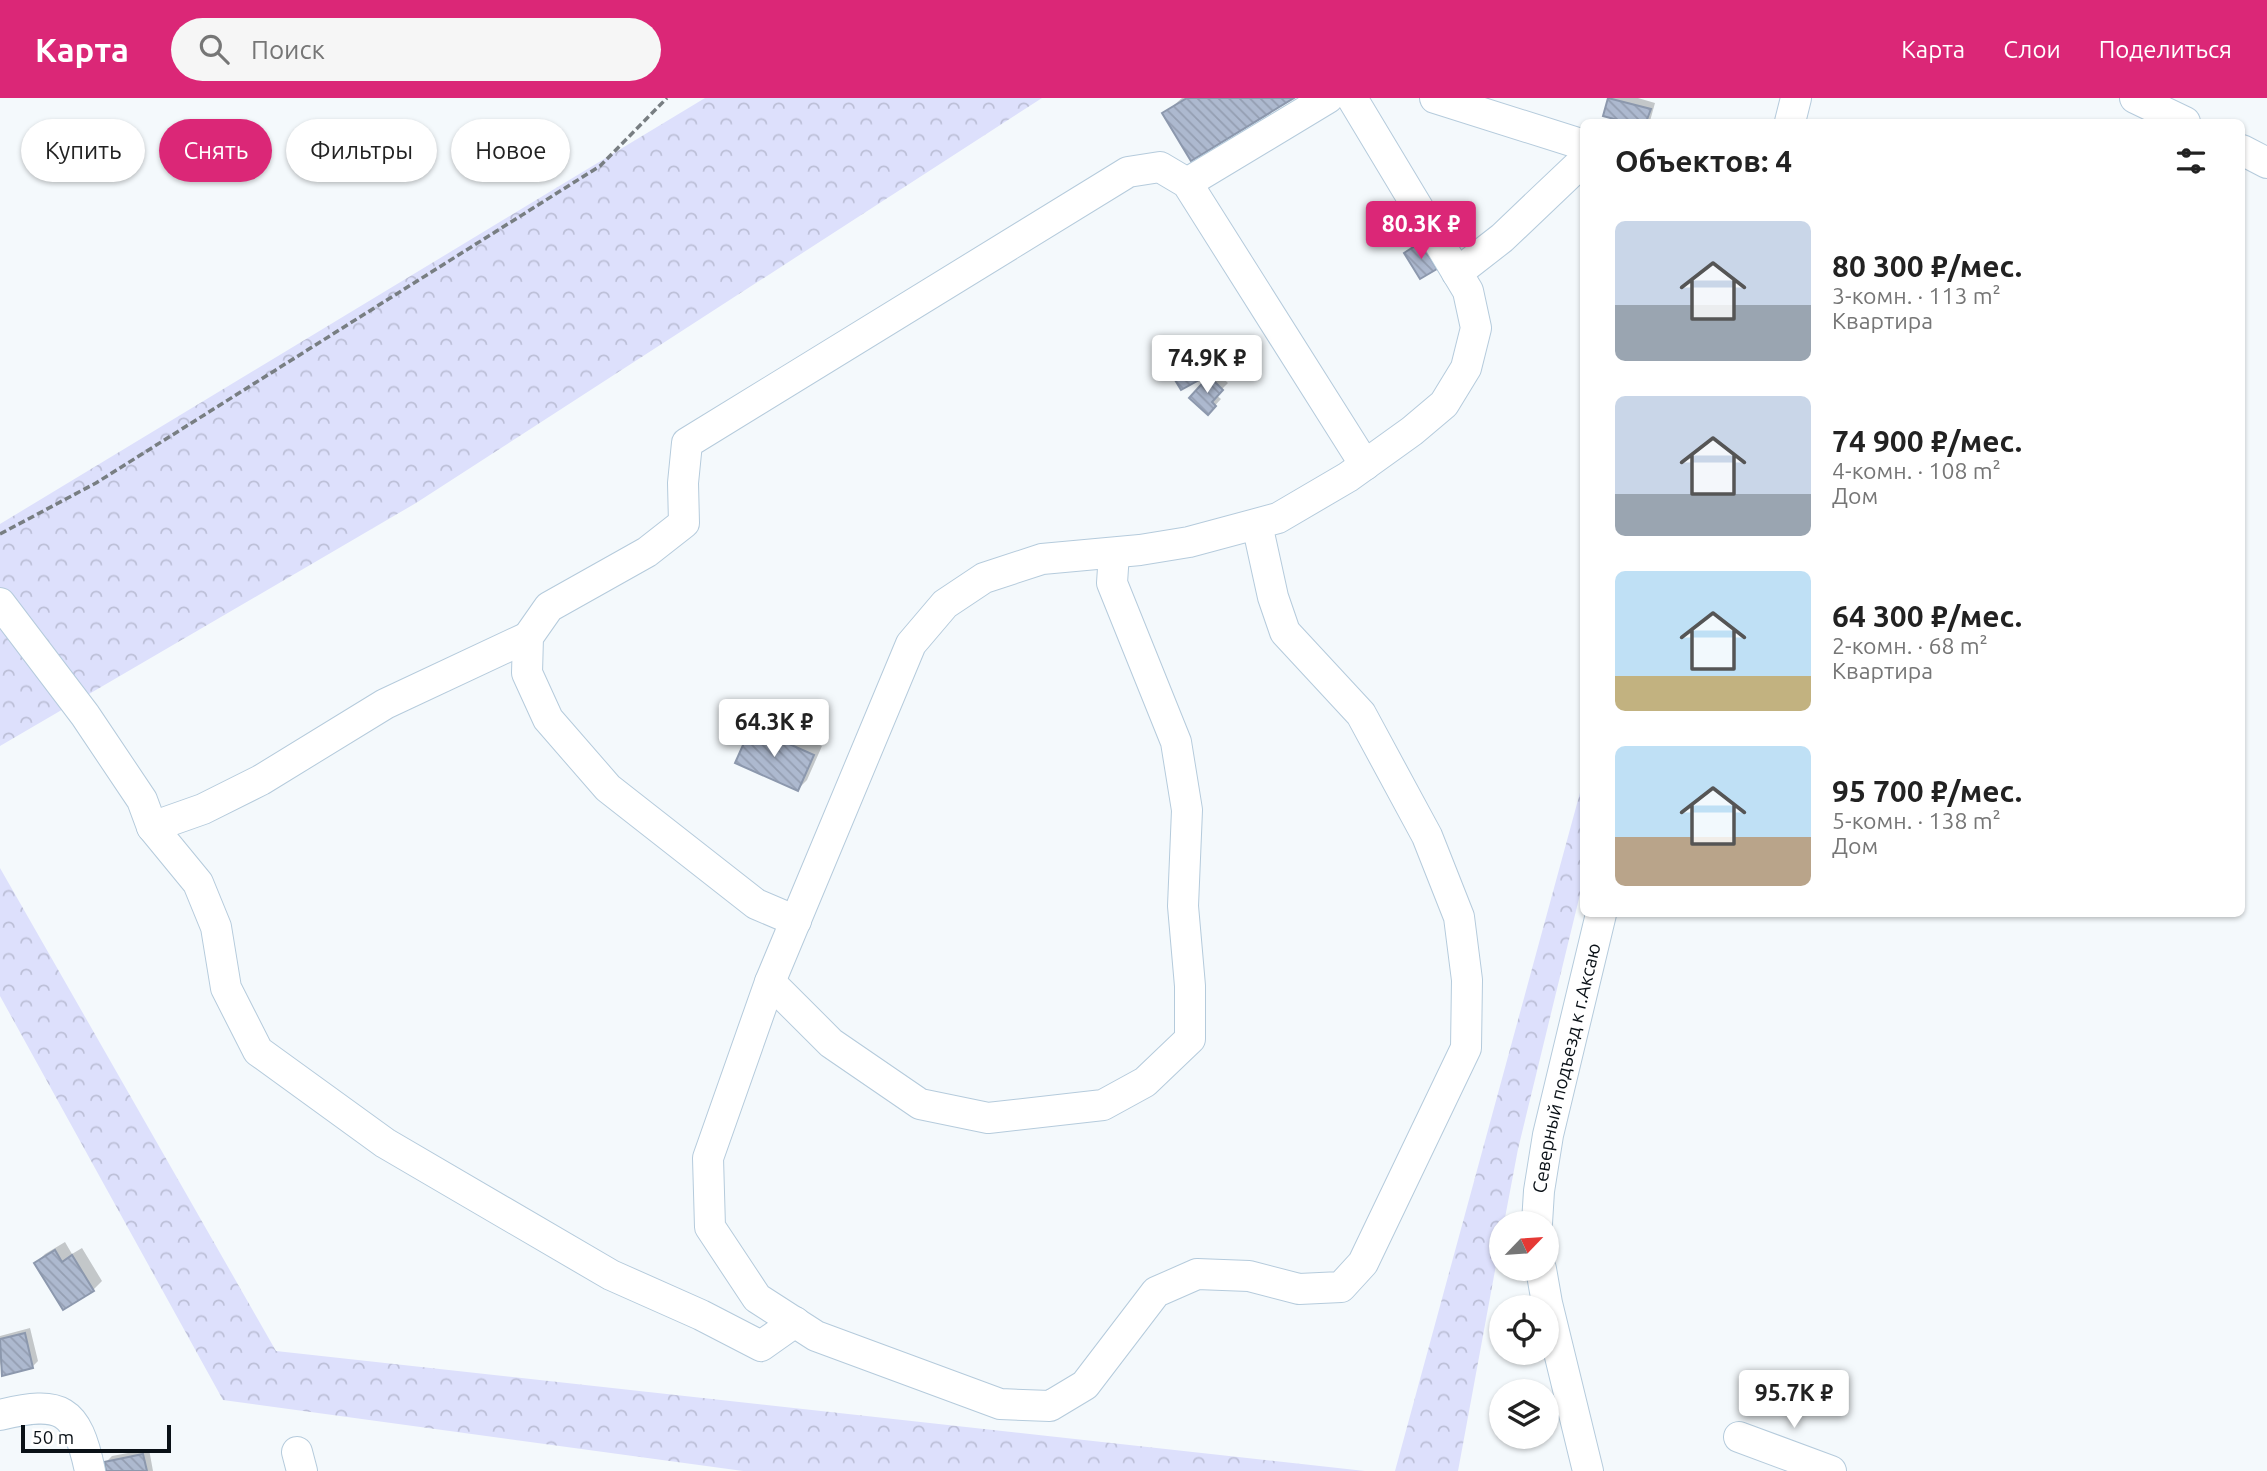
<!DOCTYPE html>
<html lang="ru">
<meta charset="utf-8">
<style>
body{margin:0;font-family:Ubuntu,sans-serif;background:#f6f6f6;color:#222;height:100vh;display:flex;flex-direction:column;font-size:26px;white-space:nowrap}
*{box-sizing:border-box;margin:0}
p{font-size:23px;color:#767676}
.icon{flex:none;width:38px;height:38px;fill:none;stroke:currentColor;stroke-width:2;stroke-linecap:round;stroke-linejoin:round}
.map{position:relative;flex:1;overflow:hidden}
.drawer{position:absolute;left:1580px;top:21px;width:665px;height:798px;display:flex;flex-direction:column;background:#fff;border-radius:10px;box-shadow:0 2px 5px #0004}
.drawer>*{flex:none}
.banner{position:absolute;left:21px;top:21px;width:665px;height:63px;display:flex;gap:14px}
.needle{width:46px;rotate:65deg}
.tools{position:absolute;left:1489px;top:1113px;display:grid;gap:14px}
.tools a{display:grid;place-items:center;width:70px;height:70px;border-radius:50%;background:#fff;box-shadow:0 2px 5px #0004;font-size:35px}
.scale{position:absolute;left:21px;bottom:18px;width:150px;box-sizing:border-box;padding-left:7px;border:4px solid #0a1117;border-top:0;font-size:19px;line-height:24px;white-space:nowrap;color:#0a1117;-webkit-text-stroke:5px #fff;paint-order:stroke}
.price{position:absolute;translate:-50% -60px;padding:0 16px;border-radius:7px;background:#fff;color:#222;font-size:23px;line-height:46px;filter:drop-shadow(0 2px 4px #0008)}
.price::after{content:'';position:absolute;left:50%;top:42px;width:21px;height:16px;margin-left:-10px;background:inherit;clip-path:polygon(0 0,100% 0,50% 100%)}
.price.current{background:#db2777;color:#fff}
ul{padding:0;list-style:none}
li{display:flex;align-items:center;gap:21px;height:175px;padding:0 35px}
li span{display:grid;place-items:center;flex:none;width:196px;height:140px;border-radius:10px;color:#555}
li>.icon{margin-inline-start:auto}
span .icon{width:84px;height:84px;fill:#fffc;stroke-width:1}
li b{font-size:30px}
h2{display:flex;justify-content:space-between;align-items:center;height:84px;padding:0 35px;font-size:30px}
.tag{padding:0 24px;border-radius:32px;background:#fff;box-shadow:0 2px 5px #0004;font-size:24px;line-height:63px}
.tag.current{background:#db2777;color:#fff}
header{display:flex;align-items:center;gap:42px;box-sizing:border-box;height:98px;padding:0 35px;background:#db2777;color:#fff}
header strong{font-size:33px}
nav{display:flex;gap:38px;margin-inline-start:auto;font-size:24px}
.search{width:490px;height:63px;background:#f6f6f6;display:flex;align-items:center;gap:18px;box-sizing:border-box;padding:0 24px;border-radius:38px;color:#767676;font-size:26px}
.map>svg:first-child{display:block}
</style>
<header>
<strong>Карта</strong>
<div class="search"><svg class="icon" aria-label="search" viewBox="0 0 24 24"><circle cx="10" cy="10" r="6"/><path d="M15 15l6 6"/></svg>Поиск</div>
<nav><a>Карта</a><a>Слои</a><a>Поделиться</a></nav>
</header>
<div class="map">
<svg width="2267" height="1373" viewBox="0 0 2267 1373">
<defs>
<pattern id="forest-crowns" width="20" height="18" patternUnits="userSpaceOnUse" patternTransform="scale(1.75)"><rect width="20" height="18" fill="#dde0fc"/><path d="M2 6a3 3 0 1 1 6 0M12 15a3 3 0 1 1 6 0" fill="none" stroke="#bcbfd7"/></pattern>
<pattern id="building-back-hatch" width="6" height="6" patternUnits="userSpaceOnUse" patternTransform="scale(1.75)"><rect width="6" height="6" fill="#adb9cf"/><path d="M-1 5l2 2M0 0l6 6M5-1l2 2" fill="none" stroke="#949eb1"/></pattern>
</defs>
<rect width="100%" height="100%" fill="#f4f9fc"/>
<!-- forest -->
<path fill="url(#forest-crowns)" d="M705,0H1042L416,405L0,648V426Z
M1584,680V780L1518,1051L1504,1125H1502L1501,1140L1458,1373H1395Z
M0,770L276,1253L1365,1373H743L223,1302L0,898Z"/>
<!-- shadow -->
<path fill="#0003" d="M1182,0H1290L1164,16Z
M1610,0H1638L1655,5L1650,23L1631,24L1605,16Z
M1239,247L1244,251L1241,258L1238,261H1231L1229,254Z
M1197,248L1211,270L1205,276L1168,267Z
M1216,274L1228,285L1216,297L1221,301L1208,315L1191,300Z
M762,621L822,648L807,682L798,691L753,630Z
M65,1144L72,1156L82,1150L102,1183L93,1192L36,1165L45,1156Z
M30,1230L38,1263L32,1269L3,1276L0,1264V1238Z
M149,1351L153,1373H108L106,1364L112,1358Z"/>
<!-- building -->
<path fill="url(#building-back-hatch)" stroke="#8c98ad" stroke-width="2" d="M1187,0H1294L1191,63L1162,15Z
M1608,0L1651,11L1646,24H1625L1603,18Z
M1421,144L1437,171L1420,181L1404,155Z
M1227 256a7 7 0 1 1 14 0a7 7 0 1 1-14 0Z
M1191,252L1206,278L1181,292L1166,267Z
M1209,278L1223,292L1212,304L1216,308L1208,317L1189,300Z
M751,629L814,657L798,693L735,665Z
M55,1152L62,1164L72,1157L94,1193L63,1212L34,1165Z
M25,1235L33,1270L2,1278L0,1241Z
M143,1356L147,1373H106L104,1364Z"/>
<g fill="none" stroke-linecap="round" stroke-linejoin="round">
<!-- minor casing -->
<g stroke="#b5cbdc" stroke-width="32">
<g id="minor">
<path d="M1435,0L1584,47"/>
<path d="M2135,0L2185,24"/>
<path d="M1790,24L1796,0"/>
<path d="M2242,52L2267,65"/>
<path d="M1187,85L1328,0"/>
<path d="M1457,175L1502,140L1584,62"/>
<path d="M1257,426L1273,499L1285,534L1361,616L1427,738L1459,819L1467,882L1466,950L1363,1165L1341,1189L1299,1191L1249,1178L1197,1176L1156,1194L1085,1287L1050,1308L1000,1306L816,1238L757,1200L710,1129L708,1060L770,884L911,546L945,506L984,480L1042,461L1140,452L1189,444L1278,420L1348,379L1412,333L1444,306L1466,270L1476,230L1468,193L1352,0"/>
<path d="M0,505L85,617L142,702L152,729L198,785L216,829L226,890L258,953L385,1045L611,1177L701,1217L761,1248L795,1224"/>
<path d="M152,729L203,711L261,682L385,606L528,539"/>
<path d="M796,823L756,806L608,690L548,621L527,575L528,539L549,509L647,454L684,425L683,385L687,345L1128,74L1160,69L1187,85L1365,367"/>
<path d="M770,884L831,945L920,1006L988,1020L1103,1007L1145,984L1190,941V888L1183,808L1187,712L1176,644L1112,485L1114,455"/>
<path id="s1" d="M1537,1125L1539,1093L1548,1037L1601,816"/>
<path d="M1541,1171L1547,1205L1588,1373"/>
<path d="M0,1317C61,1302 77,1310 90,1373"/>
<path d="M1739,1339L1831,1373"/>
<path d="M297,1354L302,1373"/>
</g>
</g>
<!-- path -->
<path stroke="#787e82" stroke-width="3.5" stroke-dasharray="7 3.5" stroke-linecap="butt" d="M0,436L96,385L600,68L667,0"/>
<!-- minor -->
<use href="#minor" stroke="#fff" stroke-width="30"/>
</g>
<g text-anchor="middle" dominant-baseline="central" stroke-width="5" stroke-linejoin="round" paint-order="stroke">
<!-- street labels -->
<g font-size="19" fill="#0a1117" stroke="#fff">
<text stroke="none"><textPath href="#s1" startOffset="158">Северный подъезд к г.Аксаю</textPath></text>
</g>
</g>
</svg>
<div class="tools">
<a><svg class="needle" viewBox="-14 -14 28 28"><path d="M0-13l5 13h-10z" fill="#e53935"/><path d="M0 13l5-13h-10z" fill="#767676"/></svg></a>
<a><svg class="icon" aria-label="locate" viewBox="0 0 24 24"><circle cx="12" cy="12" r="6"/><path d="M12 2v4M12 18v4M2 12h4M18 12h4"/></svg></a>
<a><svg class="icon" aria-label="layers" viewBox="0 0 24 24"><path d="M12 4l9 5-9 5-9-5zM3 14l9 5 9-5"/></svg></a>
</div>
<div class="scale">50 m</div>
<b class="price current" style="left:1421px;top:163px">80.3K ₽</b>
<b class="price" style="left:1207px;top:297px">74.9K ₽</b>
<b class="price" style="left:774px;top:661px">64.3K ₽</b>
<b class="price" style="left:1794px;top:1332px">95.7K ₽</b>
<div class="banner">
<a class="tag">Купить</a>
<a class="tag current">Снять</a>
<a class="tag">Фильтры</a>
<a class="tag">Новое</a>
</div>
<section class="drawer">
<h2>Объектов: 4<svg class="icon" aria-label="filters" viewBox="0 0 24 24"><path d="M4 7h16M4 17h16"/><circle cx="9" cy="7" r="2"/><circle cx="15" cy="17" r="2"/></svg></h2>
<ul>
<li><span style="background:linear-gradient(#c9d6e8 60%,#9aa5b1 0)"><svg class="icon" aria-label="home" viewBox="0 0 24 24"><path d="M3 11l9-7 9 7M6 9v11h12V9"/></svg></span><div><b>80 300 ₽/мес.</b><p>3-комн. · 113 m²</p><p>Квартира</p></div></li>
<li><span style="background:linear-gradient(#c9d6e8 70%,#9aa5b1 0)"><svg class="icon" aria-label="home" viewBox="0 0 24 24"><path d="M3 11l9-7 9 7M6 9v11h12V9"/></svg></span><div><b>74 900 ₽/мес.</b><p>4-комн. · 108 m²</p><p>Дом</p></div></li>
<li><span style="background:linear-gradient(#bfe0f5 75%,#c2b280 0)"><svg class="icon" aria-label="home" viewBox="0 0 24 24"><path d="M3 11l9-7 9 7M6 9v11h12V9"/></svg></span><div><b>64 300 ₽/мес.</b><p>2-комн. · 68 m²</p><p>Квартира</p></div></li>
<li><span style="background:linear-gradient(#bfe0f5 65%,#b9a48a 0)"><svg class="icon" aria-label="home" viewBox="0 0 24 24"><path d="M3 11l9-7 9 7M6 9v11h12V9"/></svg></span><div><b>95 700 ₽/мес.</b><p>5-комн. · 138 m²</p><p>Дом</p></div></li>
</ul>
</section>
</div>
